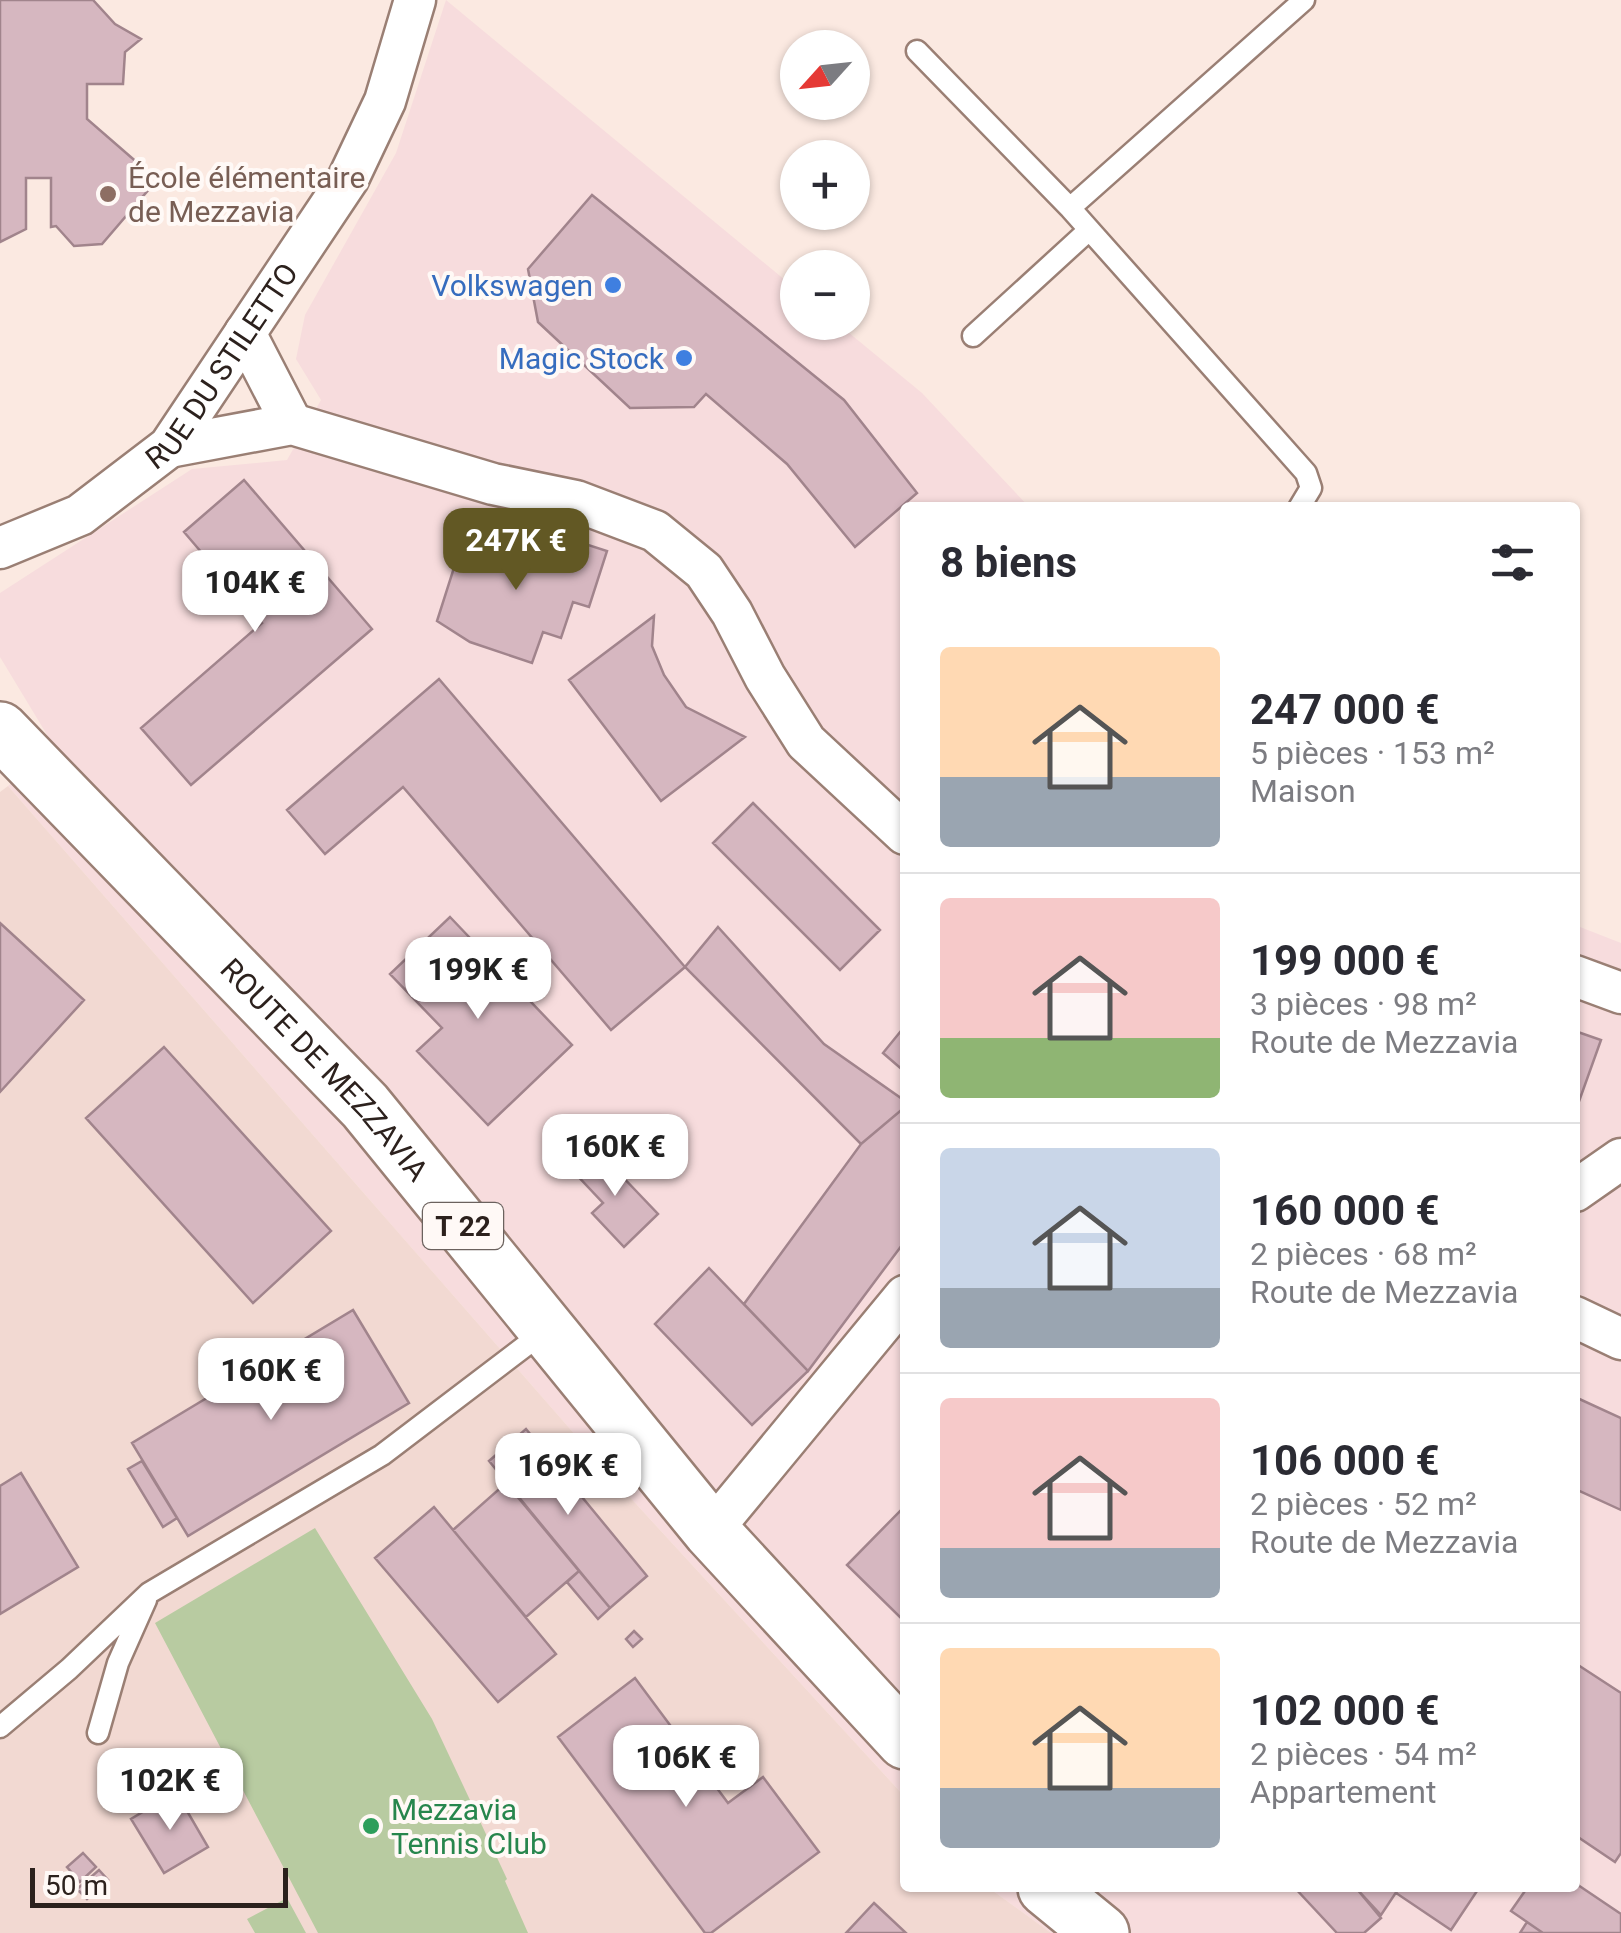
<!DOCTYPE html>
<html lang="fr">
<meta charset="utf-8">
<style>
body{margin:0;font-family:Roboto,sans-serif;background:#f2f2f3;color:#2b2b33;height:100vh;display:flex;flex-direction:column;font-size:38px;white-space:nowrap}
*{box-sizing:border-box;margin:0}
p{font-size:32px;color:#7c7c81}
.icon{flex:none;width:55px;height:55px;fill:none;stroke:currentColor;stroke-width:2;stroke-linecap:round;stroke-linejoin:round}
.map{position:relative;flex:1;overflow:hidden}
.details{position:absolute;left:900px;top:502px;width:680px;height:1390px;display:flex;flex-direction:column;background:#fff;border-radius:10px;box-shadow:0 2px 8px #0004}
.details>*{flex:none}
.needle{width:65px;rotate:243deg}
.tools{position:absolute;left:780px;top:30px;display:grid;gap:20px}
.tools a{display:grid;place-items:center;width:90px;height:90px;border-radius:50%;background:#fff;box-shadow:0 2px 8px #0004;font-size:50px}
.scale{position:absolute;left:30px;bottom:25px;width:258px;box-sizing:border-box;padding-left:10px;border:5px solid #2c211d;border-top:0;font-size:28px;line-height:35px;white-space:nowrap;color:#2c211d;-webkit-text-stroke:8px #fff9f6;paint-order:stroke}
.price{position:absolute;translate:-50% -85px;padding:0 22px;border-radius:20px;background:#fff;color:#222;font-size:32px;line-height:65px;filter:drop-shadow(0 2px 5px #0008)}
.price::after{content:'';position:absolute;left:50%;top:60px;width:30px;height:22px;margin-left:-15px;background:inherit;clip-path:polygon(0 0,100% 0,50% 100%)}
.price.on{background:#625824;color:#fff}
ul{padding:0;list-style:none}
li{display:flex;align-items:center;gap:30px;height:250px;padding:0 40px}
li+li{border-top:2px solid #e1e1e2}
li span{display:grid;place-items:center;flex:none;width:280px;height:200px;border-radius:10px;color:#555}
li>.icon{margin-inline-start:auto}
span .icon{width:120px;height:120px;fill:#fffc;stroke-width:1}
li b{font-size:42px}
h2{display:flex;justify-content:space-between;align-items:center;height:120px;padding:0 40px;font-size:42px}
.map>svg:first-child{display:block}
</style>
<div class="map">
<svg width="1621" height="1933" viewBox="0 0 1621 1933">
<rect width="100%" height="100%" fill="#fbe9e1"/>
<!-- commercial -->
<path fill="#f7dcdd" d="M446,0L797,290L798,322L837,323L922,393L1029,507L905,508V1797L626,1493L8,786L55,748L0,657V593L192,469L287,460L321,400L296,359L305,315L396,153Z
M1575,925L1621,943V1933H1051L989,1888H1575Z"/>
<!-- industrial -->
<path fill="#f2d9d2" d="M8,786L626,1493L905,1797V1888H989L1051,1933H0V792Z"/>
<!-- green -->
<path fill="#b8cba1" d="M315,1528L432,1719L507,1879L505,1881L528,1933H318L155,1623Z
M287,1898L306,1933H255L247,1919Z"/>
<!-- building -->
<path fill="#d6b7c0" stroke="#a1848c" stroke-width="2.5" d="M0,0H93L115,24L141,39L125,52L123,84H87V119L148,172L150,188L102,244L74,246L56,226L51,227V178H26V229L0,242Z
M592,195L844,400L917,493L855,547L787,464L706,394L694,407L630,408L538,322L528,269Z
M244,480L372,629L191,785L141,728L262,623L184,532Z
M466,530L566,562L573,540L607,551L589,607L573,602L561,638L543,632L532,663L470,642L437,621Z
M654,616L652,646L664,675L686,707L745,737L661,801L569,680Z
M439,679L685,967L611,1030L403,787L325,854L287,810Z
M753,803L880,930L840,970L713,843Z
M450,917L572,1045L488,1125L417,1051L442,1028L390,974Z
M0,923L84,1000L0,1092Z
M718,927L824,1044L905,1101V1107L861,1144L685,967Z
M905,1026V1072L883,1053Z
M1575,1031L1601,1040L1577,1107H1575Z
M164,1047L331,1231L253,1303L86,1118Z
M905,1107V1241L808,1371L744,1304L861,1144Z
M568,1119L596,1149L573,1171L546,1142Z
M596,1149L658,1214L624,1247L592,1213L603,1203L573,1171Z
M709,1268L808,1371L752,1425L655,1324Z
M353,1310L409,1403L188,1536L132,1443Z
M1575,1397L1621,1418V1510L1575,1489Z
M526,1429L647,1576L610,1608L489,1461Z
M142,1461L177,1518L163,1527L128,1469Z
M21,1473L78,1567L0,1614V1486Z
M506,1483L579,1571L526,1617L453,1530Z
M905,1506V1622L847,1565Z
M434,1507L556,1654L498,1702L375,1558Z
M579,1571L610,1608L598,1619L567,1582Z
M634,1631L642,1639L633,1647L626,1639Z
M1575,1663L1621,1693V1853L1615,1862L1575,1835Z
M635,1678L728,1803L763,1777L819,1852L711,1933H705L558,1737Z
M176,1792L208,1847L164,1873L131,1819Z
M83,1853L96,1867L80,1882L67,1867Z
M99,1870L108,1880L87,1899L77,1889Z
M1575,1883L1621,1914V1933H1543L1511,1911L1527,1888H1575Z
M1295,1888H1356L1381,1918L1364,1933H1337Z
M1356,1888H1399L1381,1915Z
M1399,1888H1479L1451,1930L1396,1893Z
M874,1903L906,1933H846Z
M1527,1922L1543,1933H1520Z"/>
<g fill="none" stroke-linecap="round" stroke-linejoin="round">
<!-- service casing -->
<g stroke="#9a7f74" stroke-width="25">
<path id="service" d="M917,51L1070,208L1306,473L1311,488L1299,508
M1070,208L1304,0
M973,336L1089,230
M0,1727L69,1669L149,1593L382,1455L545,1331
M98,1733L118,1663L146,1600"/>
</g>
<!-- minor casing -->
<g stroke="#9a7f74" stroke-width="45">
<g id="minor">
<path d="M245,333L292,424"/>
<path d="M169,447L292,424L493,484L576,501L655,531L704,571L732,613L765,677L806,742L905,834"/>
<path id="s1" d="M0,548L80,515L169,447L348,179L385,101L415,0"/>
<path d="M1575,976L1621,993"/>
<path d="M1575,1191L1621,1159"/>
<path d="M1575,1317L1621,1339"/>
<path d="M711,1531L905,1296"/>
</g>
</g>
<!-- primary casing -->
<g stroke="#9a7f74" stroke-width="60">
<g id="primary">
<path id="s2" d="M0,730L365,1106L711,1531L905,1741"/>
<path d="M1046,1888L1101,1933"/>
</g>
</g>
<!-- service -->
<use href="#service" stroke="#fff" stroke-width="20"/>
<!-- minor -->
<use href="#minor" stroke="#fff" stroke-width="40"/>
<!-- primary -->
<use href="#primary" stroke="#fff" stroke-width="55"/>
</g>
<!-- markers -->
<circle fill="#8d6e63" stroke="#fff9f6" stroke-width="4" cx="108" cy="194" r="10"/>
<g fill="#3f7fe0" stroke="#fff9f6" stroke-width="4">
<circle cx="613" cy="285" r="10"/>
<circle cx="684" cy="358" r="10"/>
</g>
<circle fill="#2e9e5b" stroke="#fff9f6" stroke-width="4" cx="371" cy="1826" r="10"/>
<g text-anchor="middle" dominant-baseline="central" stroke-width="8" stroke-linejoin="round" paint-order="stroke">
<!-- shield labels -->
<rect fill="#fff9f6" stroke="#6b625e" stroke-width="2.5" x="423" y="1203" width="80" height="46" rx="8"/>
<g font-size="28" font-weight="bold" fill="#2c211d">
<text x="463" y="1226">T 22</text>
</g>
<!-- education labels -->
<g font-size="30" fill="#785e54" stroke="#fff9f6" text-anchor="start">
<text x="128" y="177">École élémentaire<tspan x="128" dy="34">de Mezzavia</tspan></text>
</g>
<!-- shop labels -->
<g font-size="30" fill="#366cbe" stroke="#fff9f6" text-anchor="end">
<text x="593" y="285">Volkswagen</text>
<text x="664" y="358">Magic Stock</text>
</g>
<!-- street labels -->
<g font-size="30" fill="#2c211d" stroke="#fff9f6">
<text stroke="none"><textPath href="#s1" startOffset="295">RUE DU STILETTO</textPath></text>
<text stroke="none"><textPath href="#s2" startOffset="470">ROUTE DE MEZZAVIA</textPath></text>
</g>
<!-- leisure labels -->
<g font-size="30" fill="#27864d" stroke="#fff9f6" text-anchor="start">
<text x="391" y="1809">Mezzavia<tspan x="391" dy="34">Tennis Club</tspan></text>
</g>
</g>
</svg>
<div class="tools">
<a><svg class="needle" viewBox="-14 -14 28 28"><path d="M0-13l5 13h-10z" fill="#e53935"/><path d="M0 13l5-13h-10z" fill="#7c7c81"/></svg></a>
<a>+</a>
<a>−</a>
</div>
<div class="scale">50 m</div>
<b class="price on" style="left:516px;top:593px">247K €</b>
<b class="price" style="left:255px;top:635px">104K €</b>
<b class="price" style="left:478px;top:1022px">199K €</b>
<b class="price" style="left:615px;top:1199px">160K €</b>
<b class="price" style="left:271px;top:1423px">160K €</b>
<b class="price" style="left:568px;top:1518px">169K €</b>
<b class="price" style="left:686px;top:1810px">106K €</b>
<b class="price" style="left:170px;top:1833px">102K €</b>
<section class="details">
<h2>8 biens<svg class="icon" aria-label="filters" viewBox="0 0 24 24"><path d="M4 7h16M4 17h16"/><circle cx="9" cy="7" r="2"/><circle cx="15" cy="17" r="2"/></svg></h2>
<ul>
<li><span style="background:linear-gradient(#ffd9b3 65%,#9aa5b1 0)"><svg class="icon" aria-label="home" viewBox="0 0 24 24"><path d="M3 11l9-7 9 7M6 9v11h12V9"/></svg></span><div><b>247 000 €</b><p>5 pièces · 153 m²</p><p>Maison</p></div></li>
<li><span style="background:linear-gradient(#f6c9c9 70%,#8fb573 0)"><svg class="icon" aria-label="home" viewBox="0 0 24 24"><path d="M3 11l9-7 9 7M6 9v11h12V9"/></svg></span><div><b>199 000 €</b><p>3 pièces · 98 m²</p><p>Route de Mezzavia</p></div></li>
<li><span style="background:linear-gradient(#c9d6e8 70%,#9aa5b1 0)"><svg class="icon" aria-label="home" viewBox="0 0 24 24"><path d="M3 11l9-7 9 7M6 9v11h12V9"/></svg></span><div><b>160 000 €</b><p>2 pièces · 68 m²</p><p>Route de Mezzavia</p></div></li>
<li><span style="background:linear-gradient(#f6c9c9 75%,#9aa5b1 0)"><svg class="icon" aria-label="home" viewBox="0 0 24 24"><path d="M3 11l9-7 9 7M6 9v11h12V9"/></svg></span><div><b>106 000 €</b><p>2 pièces · 52 m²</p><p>Route de Mezzavia</p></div></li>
<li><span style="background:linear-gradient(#ffd9b3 70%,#9aa5b1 0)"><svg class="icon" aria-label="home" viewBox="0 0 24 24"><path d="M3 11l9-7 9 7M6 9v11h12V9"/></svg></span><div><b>102 000 €</b><p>2 pièces · 54 m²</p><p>Appartement</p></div></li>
</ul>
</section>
</div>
